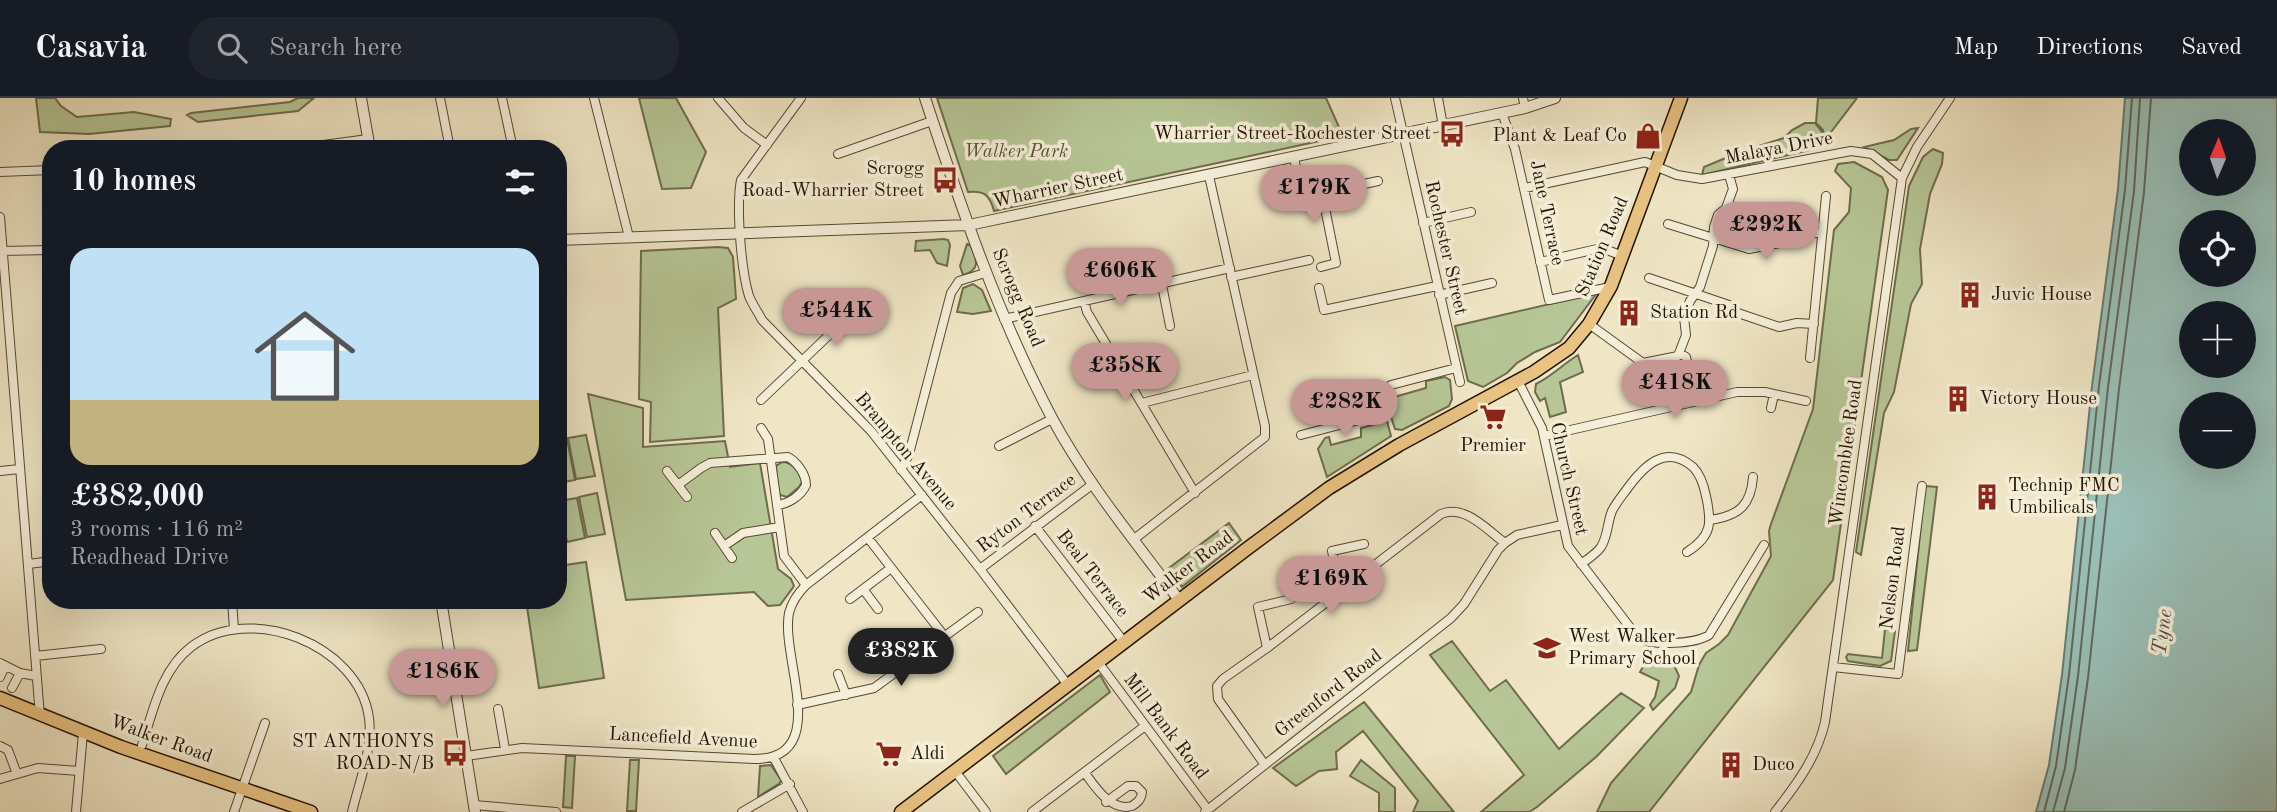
<!DOCTYPE html>
<meta charset="utf-8">
<style>
body{margin:0;font-family:"Old Standard TT",serif;background:#20242c;color:#f1f3f6;height:100vh;display:flex;flex-direction:column;font-size:26px;white-space:nowrap}
*{box-sizing:border-box;margin:0}
p{font-size:23px;color:#9ea1a6}
.icon{flex:none;width:38px;height:38px;fill:none;stroke:currentColor;stroke-width:2;stroke-linecap:round;stroke-linejoin:round}
.map{position:relative;flex:1;overflow:hidden}
.sheet{position:absolute;left:42px;top:42px;width:525px;height:469px;display:flex;flex-direction:column;background:#171b24;border-radius:28px;box-shadow:0 7px 28px #0002}
.sheet>*{flex:none}
.needle{width:46px;rotate:2deg}
.buttons{position:absolute;left:2179px;top:21px;display:grid;gap:14px}
.buttons a{display:grid;place-items:center;width:77px;height:77px;border-radius:50%;background:#171b24;box-shadow:0 7px 28px #0002;font-size:35px}
.price{position:absolute;translate:-50% -60px;padding:0 16px;border-radius:24px;background:#c59692;color:#111;font-size:23px;line-height:46px;filter:drop-shadow(0 2px 4px #0008)}
.price::after{content:'';position:absolute;left:50%;top:42px;width:21px;height:16px;margin-left:-10px;background:inherit;clip-path:polygon(0 0,100% 0,50% 100%)}
.price.active{background:#222;color:#fff}
ul{padding:0;list-style:none}
li{display:grid;align-content:center;gap:14px;height:371px;padding:0 28px}
li+li{border-top:2px solid #363941}
li span{display:grid;place-items:center;height:217px;border-radius:21px;color:#555}
li>.icon{margin-inline-start:auto}
span .icon{width:126px;height:126px;fill:#fffc;stroke-width:1}
li b{font-size:30px}
h2{display:flex;justify-content:space-between;align-items:center;height:84px;padding:0 28px;font-size:30px}
header{display:flex;align-items:center;gap:42px;box-sizing:border-box;height:98px;padding:0 35px;background:#171b24;border-bottom:2px solid #363941}
header strong{font-size:33px}
nav{display:flex;gap:38px;margin-inline-start:auto;font-size:24px}
.search{width:490px;height:63px;background:#20242c;display:flex;align-items:center;gap:18px;box-sizing:border-box;padding:0 24px;border-radius:28px;color:#9ea1a6;font-size:26px}
.map>svg:first-child{display:block}
</style>
<header>
<strong>Casavia</strong>
<div class="search"><svg class="icon" aria-label="search" viewBox="0 0 24 24"><circle cx="10" cy="10" r="6"/><path d="M15 15l6 6"/></svg>Search here</div>
<nav><a>Map</a><a>Directions</a><a>Saved</a></nav>
</header>
<div class="map">
<svg width="2277" height="714" viewBox="0 0 2277 714">
<rect width="100%" height="100%" fill="#f0e6c5"/>
<filter id="stains"><feTurbulence type="fractalNoise" baseFrequency=".00286" numOctaves="4"/><feColorMatrix values="0 0 0 0 .2 0 0 0 0 .09 0 0 0 0 .02 0 0 0 .5 -.17"/></filter>
<radialGradient id="worn" r=".72"><stop offset=".6" stop-color="#630" stop-opacity="0"/><stop offset="1" stop-color="#630" stop-opacity=".3"/></radialGradient>
<!-- green -->
<path fill="#b7c696" stroke="#6e6c4c" stroke-width="2" d="M36,0H55L61,8L77,19L134,14L171,21L170,28L89,36L40,34Z
M298,0H314L298,13L198,24L187,17L191,15L290,4Z
M639,0H676L706,54L691,90L662,91Z
M937,0H1326L1343,38L994,113C990,98 985,92 968,94Z
M1818,0H1857L1825,42L1823,32L1816,25Z
M1805,25H1815L1822,34L1824,43L1814,51L1702,77L1704,69L1740,54L1784,40L1792,32Z
M1918,30L1897,62H1889L1864,49L1894,42L1911,31Z
M1933,51L1943,55L1942,66L1930,96L1920,151L1922,186L1911,206L1894,294L1884,315L1861,457L1856,454L1909,88L1923,59Z
M1854,64L1882,79L1888,92L1833,482L1649,714H1597L1611,685L1691,594L1699,567L1706,555L1719,546L1728,537L1771,458L1769,433L1771,426L1813,311L1834,132L1849,114L1851,90L1835,73L1838,66Z
M944,141L948,142L950,147L947,168L937,165L930,152L915,153L916,143Z
M967,146L971,148C977,162 981,172 963,177L960,168Z
M718,149L728,150L733,159L736,201L718,210L724,338L650,344L651,304L639,301L641,153Z
M973,186L982,192L991,213L973,216L957,214L963,190Z
M1597,195L1560,244L1535,254L1517,265L1507,275L1483,289L1468,283L1455,228Z
M1578,257L1583,274L1560,284L1566,314L1550,319L1545,300L1540,303L1535,294L1536,286C1552,278 1562,267 1578,257Z
M1682,264L1689,296L1655,304L1649,272Z
M1445,279L1450,282L1452,301L1449,308L1402,332L1395,331L1387,306L1398,298L1426,290V283Z
M588,296L643,310V349L725,343L730,369L760,365L778,471L791,481L794,488L780,507L768,508L754,494L626,502Z
M1387,323L1391,338L1327,379L1318,351L1325,340L1329,339L1331,347L1361,339V330Z
M586,337L595,378L576,381L568,340Z
M567,341L575,382L558,385V343Z
M782,364C792,364 800,374 802,384L799,389L787,399L780,397L778,393L776,368Z
M1925,388L1937,389L1917,552L1908,553Z
M597,395L605,436L587,439L579,399Z
M577,400L585,440L567,444L559,403Z
M1229,425L1241,442L1182,489L1169,470Z
M586,464L604,580L539,590L526,502H558V468Z
M1885,531L1895,533L1891,563L1880,568L1848,563L1846,559L1848,556L1882,560Z
M1452,543L1490,593L1506,582L1559,651L1621,595L1644,610L1596,659L1537,709L1529,714H1481L1524,677L1430,557Z
M1650,557L1674,567L1679,578L1675,590L1653,612L1650,607L1655,599L1659,583L1640,574Z
M1100,577L1110,594L1006,676L993,658Z
M1364,604L1454,714H1413L1418,703L1363,633L1336,654L1337,671L1319,673L1296,688L1273,670Z
M566,658H575L572,710L563,709Z
M630,662H639L636,713H627Z
M1361,662L1395,690V714H1379V695L1350,678Z
M771,667L781,682L780,685L758,699L760,668Z"/>
<!-- water -->
<path fill="#9abfb7" stroke="#6b7a6e" stroke-width="2" fill-rule="evenodd" d="M2125,0H2277V714H2036L2049,667L2062,577L2092,288L2118,91ZM2191,33H2244V86H2191ZM2191,124H2244V177H2191ZM2191,215H2244V268H2191ZM2191,306H2244V359H2191Z"/>
<g fill="none" stroke-linecap="round" stroke-linejoin="round">
<!-- shore -->
<path stroke="#60685c" stroke-width="2" d="M2044,714L2056,668L2069,577L2099,288L2125,92L2132,0
M2053,714L2065,670L2078,578L2108,289L2134,93L2140,0
M2064,714L2075,672L2088,580L2119,291L2144,94L2151,0"/>
<!-- minor casing -->
<g stroke="#584732" stroke-width="10">
<path id="minor" d="M440,0L450,51
M502,0L513,51
M594,0L629,139
M718,0L744,30L767,47
M801,0L741,82C736,108 741,172 749,198C752,206 758,214 762,222L871,333L980,471L1068,587
M1395,0L1460,284
M1438,0L1443,28
M1523,0L1525,10
M1502,15L1515,51L1549,202L1610,189
M316,48L368,41
M838,56L932,23
M1294,60L1303,99L1378,83
M0,74L51,72
M1525,90L1645,64L1677,77L1702,81L1851,53L1872,56L1902,80
M0,119L40,618
M1423,125L1471,114
M1668,126L1749,151L1795,142L1803,135H1821
M0,153L51,152
M1540,164L1597,151L1607,152L1623,158
M1321,169L1336,165L1322,95
M1231,179L1309,162
M1649,180L1729,207L1735,214L1779,229L1797,225L1814,226
M1162,187L1170,228
M1319,190L1324,212L1437,188
M1439,197L1492,185
M1084,203L1087,214L1195,395
M1004,221L1230,170
M1589,226L1643,265
M1679,255L1686,259L1693,294
M1810,260L1826,98
M1643,265L1678,258L1686,237L1684,219L1690,203L1700,189L1713,148L1714,129L1718,117L1726,110L1733,91L1729,77
M1643,265L1650,302
M1518,283L1542,330L1568,448L1638,540C1653,548 1695,546 1709,537L1764,447
M761,302L851,216
M1142,305L1253,277
M1771,310L1774,296
M761,330L768,341L784,458L806,487
M1301,337L1366,320C1378,312 1379,295 1391,287L1456,270
M1544,338L1737,294H1765L1806,303
M999,348L1052,321
M901,372L909,356L951,195L959,183L985,175
M0,373L20,371
M667,373L687,399
M678,387L701,370L710,365L788,359C797,364 806,376 806,387C801,398 788,406 777,407
M1710,422C1739,418 1751,407 1753,379
M1035,428L1124,544
M715,435L732,460
M868,440L945,539
M1133,442L1265,339V328L1209,78
M724,448L743,435L780,429
M29,466L51,463
M1581,466C1588,461 1596,456 1601,449C1608,438 1607,425 1612,413C1616,405 1622,398 1627,391C1643,369 1665,345 1693,369C1701,377 1704,388 1706,398C1712,425 1712,438 1687,454
M980,471L1093,386
M863,491L878,511
M1341,493L1332,453L1364,446
M850,501L891,470
M232,502L234,531
M1267,550L1258,509L1291,501
M35,558L101,551
M1098,564L1208,712
M0,565L20,575L36,578
M1833,569L1898,576L1922,388
M838,576L846,597
M0,579L5,568
M12,590L20,575
M797,607L874,590L978,514
M498,611L505,651
M142,647C153,613 161,572 191,549C249,504 359,546 369,620C373,651 359,684 352,714
M0,648L8,652L17,676
M466,658L522,650L754,661C833,661 780,560 789,515C792,503 798,495 806,487L922,397
M774,660L803,714
M1265,667L1218,601L1217,588L1223,581L1267,550L1441,416C1465,406 1487,432 1505,445
M955,673L986,714
M1085,675C1095,689 1111,714 1132,708C1138,704 1141,702 1142,694L1136,688H1128L1106,704
M0,681L38,670L79,673
M474,707L556,714
M76,714L83,635
M234,714L265,625
M742,714L790,686
M1032,714L1145,628
M1205,714L1451,520L1464,506L1498,452L1505,445L1517,437L1562,427
M1775,714C1797,686 1817,659 1825,624L1902,80L1917,49L1950,0"/>
</g>
<!-- tertiary casing -->
<g stroke="#584732" stroke-width="12">
<path id="tertiary" d="M361,0L370,51
M925,0C961,109 998,218 1052,320C1087,385 1135,443 1179,502
M558,142L969,127L1525,10L1555,0
M441,502L475,714"/>
</g>
<!-- primary casing -->
<g stroke="#251201" stroke-width="15">
<path id="primary" d="M0,600L121,649L311,714
M901,714L1248,450L1329,390L1399,347L1534,274L1569,250L1589,226L1611,188L1681,0"/>
</g>
<!-- minor -->
<use href="#minor" stroke="#f5efd9" stroke-width="8"/>
<!-- tertiary -->
<use href="#tertiary" stroke="#f5efd9" stroke-width="10"/>
<!-- primary -->
<use href="#primary" stroke="#e8c382" stroke-width="12"/>
</g>
<!-- icons -->
<defs>
<g id="bus-bare" transform="scale(2.1)"><path d="M-5-6H5V4H4V6H2V4H-2V6H-4V4H-5ZM-3.5-4V0h7V-4ZM-3.5 1.2v1.5H-2V1.2ZM2 1.2v1.5H3.5V1.2Z" fill="#8f2418" stroke="#f5efd9" stroke-width="2.5" paint-order="stroke"/></g>
<g id="shop-bare" transform="scale(2.1)"><path d="M-5-2.5h2.3a2.7 3.5 0 0 1 5.4 0H5L5.5 6h-11ZM-1.5-2.5h3a1.5 2.3 0 0 0-3 0Z" fill="#8f2418" stroke="#f5efd9" stroke-width="2.5" paint-order="stroke"/></g>
<g id="building-bare" transform="scale(2.1)"><path d="M-4-6H4V6H1V3H-1V6H-4ZM-2.5-4.3h1.7v1.8h-1.7ZM.8-4.3h1.7v1.8H.8ZM-2.5-1h1.7V.8h-1.7ZM.8-1h1.7V.8H.8Z" fill="#8f2418" stroke="#f5efd9" stroke-width="2.5" paint-order="stroke"/></g>
<g id="supermarket-bare" transform="scale(2.1)"><path d="M-6-5.5h2.5l.6 2H6L4.5 2H-2.5L-4.4-4H-6ZM-1.5 3.2a1.3 1.3 0 1 0 .1 0ZM3 3.2a1.3 1.3 0 1 0 .1 0Z" fill="#8f2418" stroke="#f5efd9" stroke-width="2.5" paint-order="stroke"/></g>
<g id="school-bare" transform="scale(2.1)"><path d="M0-5L7-2L0 1L-7-2ZM-4 1L0 2.5L4 1V4Q0 6-4 4Z" fill="#8f2418" stroke="#f5efd9" stroke-width="2.5" paint-order="stroke"/></g>
</defs>
<g fill-rule="evenodd">
<use href="#bus-bare" x="1452" y="36"/>
<use href="#shop-bare" x="1648" y="38"/>
<use href="#bus-bare" x="945" y="82"/>
<use href="#building-bare" x="1970" y="197"/>
<use href="#building-bare" x="1629" y="215"/>
<use href="#building-bare" x="1958" y="301"/>
<use href="#supermarket-bare" x="1493" y="319"/>
<use href="#building-bare" x="1987" y="399"/>
<use href="#school-bare" x="1547" y="550"/>
<use href="#bus-bare" x="455" y="655"/>
<use href="#supermarket-bare" x="889" y="656"/>
<use href="#building-bare" x="1731" y="667"/>
</g>
<g text-anchor="middle" dominant-baseline="central" stroke-width="7" stroke-linejoin="round" paint-order="stroke">
<!-- poi labels -->
<g font-size="19" fill="#251201" stroke="#f5efd9" text-anchor="start">
<text x="1431" y="36" text-anchor="end">Wharrier Street-Rochester Street</text>
<text x="1627" y="38" text-anchor="end">Plant &amp; Leaf Co</text>
<text x="924" y="71" text-anchor="end">Scrogg<tspan x="924" dy="22">Road-Wharrier Street</tspan></text>
<text x="1991" y="197">Juvic House</text>
<text x="1650" y="215">Station Rd</text>
<text x="1979" y="301">Victory House</text>
<text x="1493" y="348" text-anchor="middle">Premier</text>
<text x="2008" y="388">Technip FMC<tspan x="2008" dy="22">Umbilicals</tspan></text>
<text x="1568" y="539">West Walker<tspan x="1568" dy="22">Primary School</tspan></text>
<text x="434" y="644" text-anchor="end">ST ANTHONYS<tspan x="434" dy="22">ROAD-N/B</tspan></text>
<text x="910" y="656">Aldi</text>
<text x="1752" y="667">Duco</text>
</g>
<!-- street labels -->
<g font-size="19" fill="#251201" stroke="#f5efd9">
<text transform="translate(1779 51) rotate(-11)">Malaya Drive</text>
<text transform="translate(1058 91) rotate(-12)">Wharrier Street</text>
<text transform="translate(1546 115) rotate(78)">Jane Terrace</text>
<text transform="translate(1603 149) rotate(-67)">Station Road</text>
<text transform="translate(1445 150) rotate(77)">Rochester Street</text>
<text transform="translate(1017 200) rotate(67)">Scrogg Road</text>
<text transform="translate(905 354) rotate(50)">Brampton Avenue</text>
<text transform="translate(1847 355) rotate(-82)">Wincomblee Road</text>
<text transform="translate(1568 381) rotate(77)">Church Street</text>
<text transform="translate(1027 416) rotate(-37)">Ryton Terrace</text>
<text transform="translate(1189 470) rotate(-37)">Walker Road</text>
<text transform="translate(1092 476) rotate(52)">Beal Terrace</text>
<text transform="translate(1894 480) rotate(-83)">Nelson Road</text>
<text transform="translate(1329 596) rotate(-38)">Greenford Road</text>
<text transform="translate(1165 629) rotate(53)">Mill Bank Road</text>
<text transform="translate(683 641) rotate(3)">Lancefield Avenue</text>
<text transform="translate(161 642) rotate(20)">Walker Road</text>
</g>
<!-- park labels -->
<g font-size="19" font-style="italic" fill="#585135" stroke="#f5efd9">
<text x="1016" y="54">Walker Park</text>
</g>
<!-- water labels -->
<g font-size="21" font-style="italic" fill="#4e4f41" stroke="#f5efd9">
<text transform="translate(2163 534) rotate(-82)">Tyne</text>
</g>
</g>
<rect width="100%" height="100%" filter="url(#stains)"/>
<rect width="100%" height="100%" fill="url(#worn)"/>
</svg>
<div class="buttons">
<a><svg class="needle" viewBox="-14 -14 28 28"><path d="M0-13l5 13h-10z" fill="#e53935"/><path d="M0 13l5-13h-10z" fill="#9ea1a6"/></svg></a>
<a><svg class="icon" aria-label="locate" viewBox="0 0 24 24"><circle cx="12" cy="12" r="6"/><path d="M12 2v4M12 18v4M2 12h4M18 12h4"/></svg></a>
<a>+</a>
<a>−</a>
</div>
<b class="price" style="left:1314px;top:127px">£179K</b>
<b class="price" style="left:1766px;top:164px">£292K</b>
<b class="price" style="left:1120px;top:210px">£606K</b>
<b class="price" style="left:836px;top:250px">£544K</b>
<b class="price" style="left:1125px;top:305px">£358K</b>
<b class="price" style="left:1675px;top:322px">£418K</b>
<b class="price" style="left:1345px;top:341px">£282K</b>
<b class="price" style="left:1331px;top:518px">£169K</b>
<b class="price active" style="left:901px;top:590px">£382K</b>
<b class="price" style="left:443px;top:611px">£186K</b>
<section class="sheet">
<h2>10 homes<svg class="icon" aria-label="filters" viewBox="0 0 24 24"><path d="M4 7h16M4 17h16"/><circle cx="9" cy="7" r="2"/><circle cx="15" cy="17" r="2"/></svg></h2>
<ul>
<li><span style="background:linear-gradient(#bfe0f5 70%,#c2b280 0)"><svg class="icon" aria-label="home" viewBox="0 0 24 24"><path d="M3 11l9-7 9 7M6 9v11h12V9"/></svg></span><div><b>£382,000</b><p>3 rooms · 116 m²</p><p>Readhead Drive</p></div></li>
</ul>
</section>
</div>
